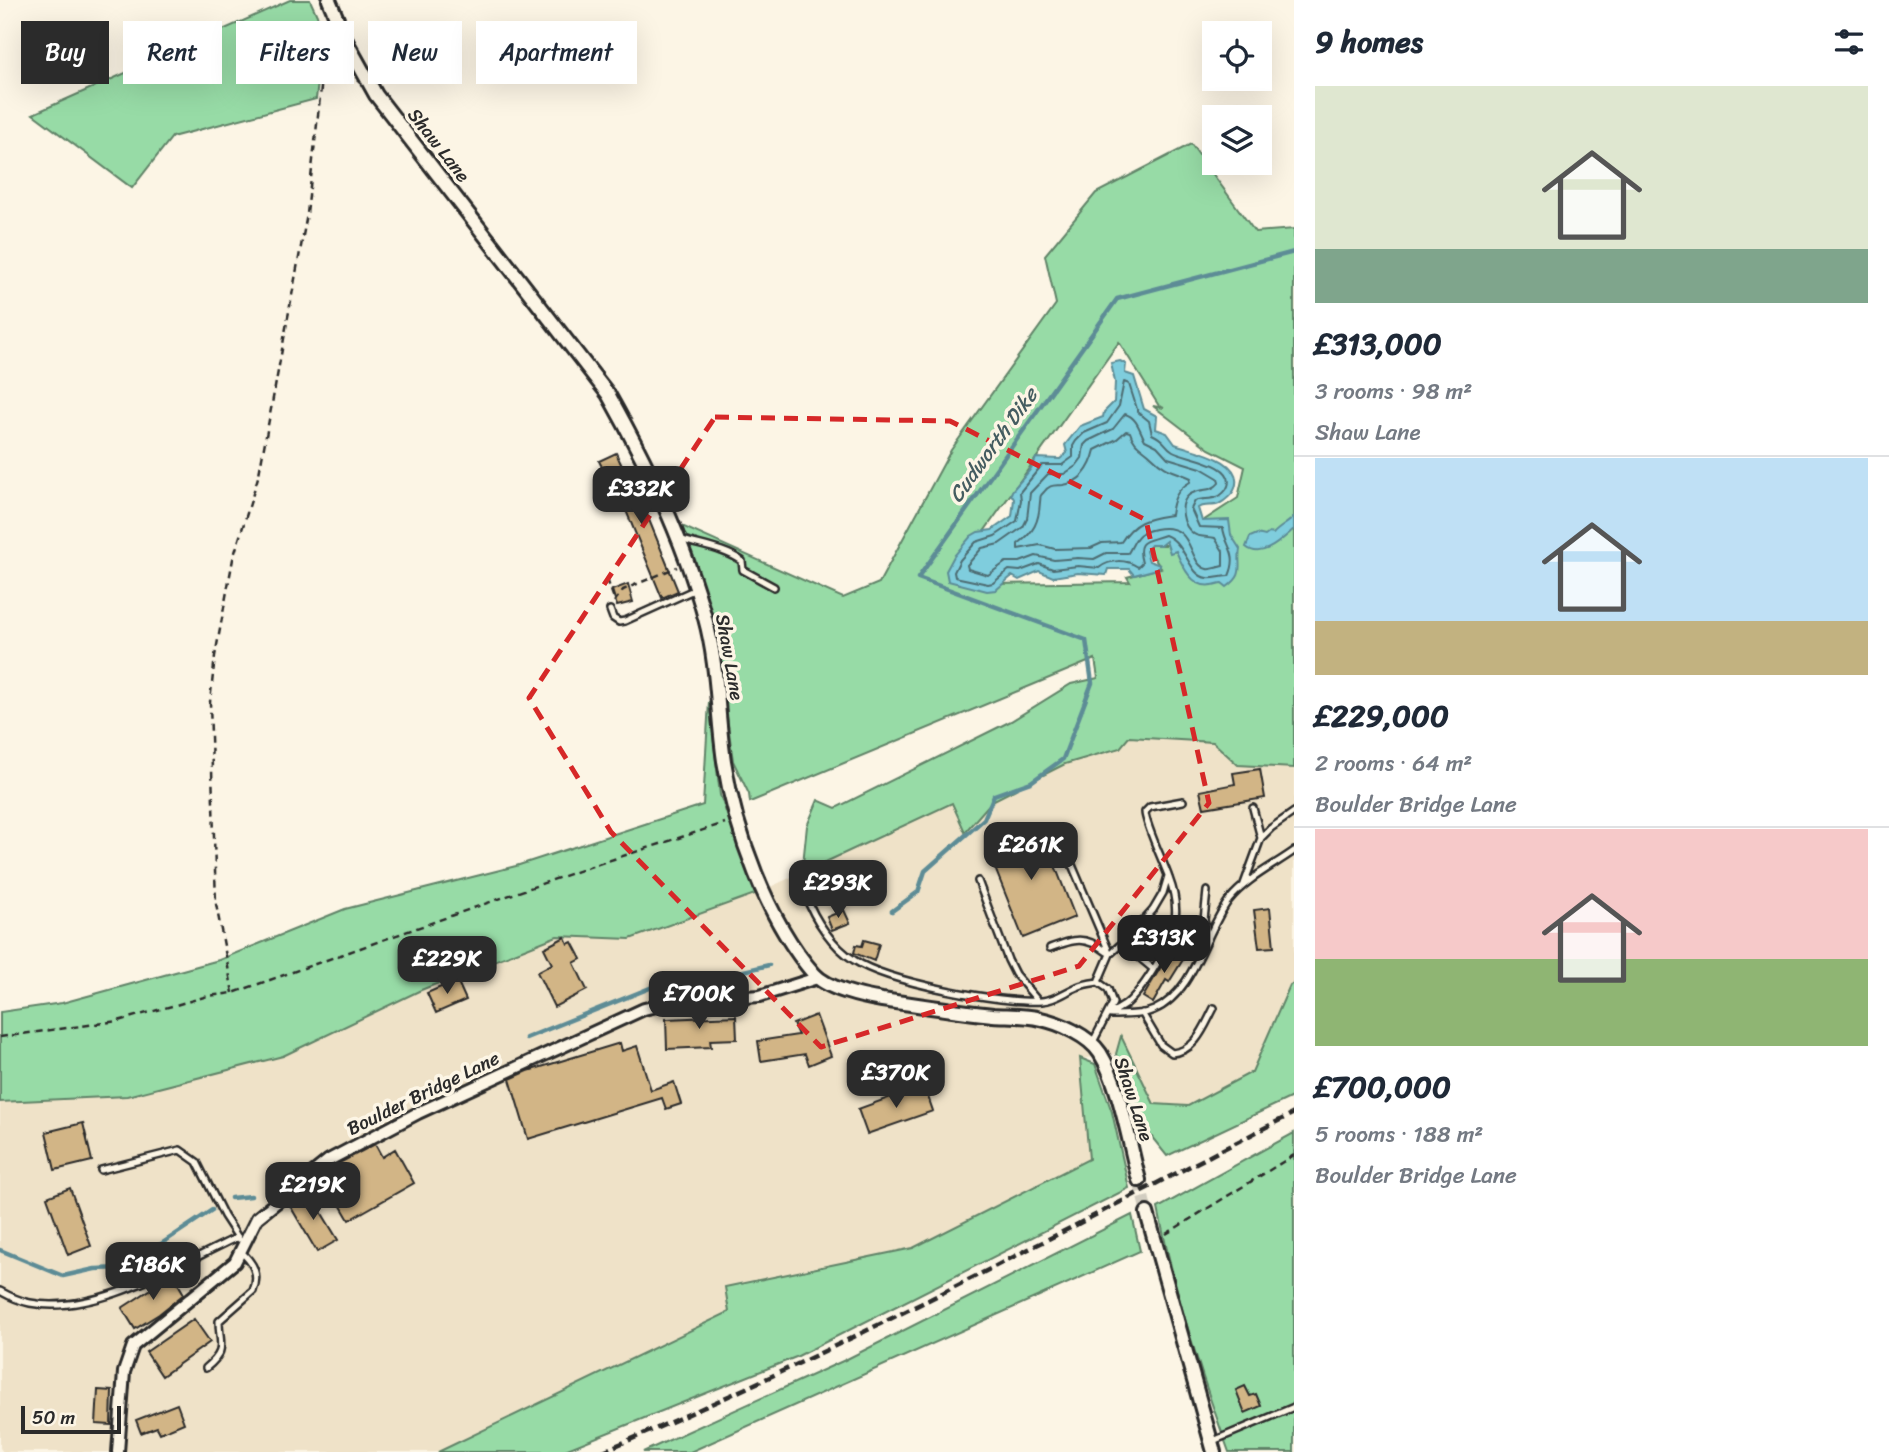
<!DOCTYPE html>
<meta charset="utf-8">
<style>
body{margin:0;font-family:Sriracha,sans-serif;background:#f2f2f3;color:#1f2937;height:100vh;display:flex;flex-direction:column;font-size:26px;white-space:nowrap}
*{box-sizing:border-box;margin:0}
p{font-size:23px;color:#747a83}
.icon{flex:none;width:38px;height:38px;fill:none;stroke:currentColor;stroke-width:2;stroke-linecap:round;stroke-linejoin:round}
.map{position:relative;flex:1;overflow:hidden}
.panel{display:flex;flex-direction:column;background:#fff;width:595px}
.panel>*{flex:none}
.hud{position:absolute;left:21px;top:21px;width:665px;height:63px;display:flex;gap:14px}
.buttons{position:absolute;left:1202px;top:21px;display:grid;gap:14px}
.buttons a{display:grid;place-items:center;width:70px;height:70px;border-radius:0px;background:#fff;box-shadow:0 7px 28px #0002;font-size:35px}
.scale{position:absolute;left:21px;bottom:18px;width:100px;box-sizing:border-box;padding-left:7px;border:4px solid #2b2b2b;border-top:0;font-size:19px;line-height:24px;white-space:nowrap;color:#2b2b2b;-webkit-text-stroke:5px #fcf5e5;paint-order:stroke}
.price{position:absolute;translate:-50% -60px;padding:0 16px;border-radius:14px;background:#2b2b2b;color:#fff;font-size:23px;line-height:46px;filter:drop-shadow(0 2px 4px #0008)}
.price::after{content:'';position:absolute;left:50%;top:42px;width:21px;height:16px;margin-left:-10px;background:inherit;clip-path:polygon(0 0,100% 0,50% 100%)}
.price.active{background:#222;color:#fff}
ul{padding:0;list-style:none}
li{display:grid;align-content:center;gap:14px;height:371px;padding:0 21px}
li+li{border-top:2px solid #e0e1e3}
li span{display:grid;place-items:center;height:217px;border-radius:0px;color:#555}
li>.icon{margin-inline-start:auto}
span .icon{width:126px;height:126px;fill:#fffc;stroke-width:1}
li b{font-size:30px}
h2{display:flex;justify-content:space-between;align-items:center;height:84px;padding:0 21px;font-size:30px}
.tag{padding:0 24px;border-radius:0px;background:#fff;box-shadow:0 7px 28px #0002;font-size:24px;line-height:63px}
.tag.active{background:#2b2b2b;color:#fff}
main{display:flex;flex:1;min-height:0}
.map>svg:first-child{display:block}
</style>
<main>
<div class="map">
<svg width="1294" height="1452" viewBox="0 0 1294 1452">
<rect width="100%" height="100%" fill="#fcf5e5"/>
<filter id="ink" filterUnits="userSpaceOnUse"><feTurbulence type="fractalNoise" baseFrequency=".0143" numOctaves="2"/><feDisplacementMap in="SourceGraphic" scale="14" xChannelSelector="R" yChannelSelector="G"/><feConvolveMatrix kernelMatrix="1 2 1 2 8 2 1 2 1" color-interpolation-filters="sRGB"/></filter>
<g filter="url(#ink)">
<!-- built -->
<path fill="#efe2c8" d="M1129,737L1213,742L1238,765L1294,768V983L1290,986L1252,1072L1188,1106L1154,1104L1121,1037L1116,1054L1080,1059L1089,1159L913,1248L725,1288L729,1312L438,1452H3L0,1448V1102L127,1096L421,990L557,936L630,939L755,894L952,803L965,831L992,801L1065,764Z"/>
<!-- green -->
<path fill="#97dba6" stroke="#618368" stroke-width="2" fill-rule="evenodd" d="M290,0H310L324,31L316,99L172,137L132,188L33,114Z
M1191,144L1255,232L1294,229V768L1238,765L1213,742L1129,737L1120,748L1065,764L992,801L965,832L952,803L802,873L807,826L818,800L836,808L1011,721L1071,684L1098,678L1095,659L750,802L749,794L733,761L715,628L682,526L843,598L879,583L951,450L1056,304L1045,255L1096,193ZM1119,342L1159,406L1164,408L1153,406L1209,449L1245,467L1238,498L1166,545H1145L1161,568L1127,577L1130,582L992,584L958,568Z
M709,701L720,795L755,894L630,939L557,936L421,990L283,1056L127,1096L0,1102V1012L62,1003L219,960L345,909L516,866L703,805Z
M1294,983V1096L1167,1156L1134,1115L1116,1054L1121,1036L1154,1104L1188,1106L1252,1072L1290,985Z
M1080,1058L1095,1064L1112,1112L1129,1188L796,1357L560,1452H438L729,1312L725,1287L913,1248L1089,1159Z
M1294,1133V1452H1229C1200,1373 1174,1290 1158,1208Z
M1132,1215L1140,1251L690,1452H643L845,1360Z"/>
<!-- water -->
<path fill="#7fcddd" stroke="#5d8c96" stroke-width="2" d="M1120,361L1126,364L1125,373L1134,376L1144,409L1157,416L1156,429L1167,433L1175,444C1193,451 1245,459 1235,488C1233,494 1225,501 1219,504C1212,507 1205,504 1198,508L1202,521L1229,520L1231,535L1240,549C1237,566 1246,574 1227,587L1222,583C1219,583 1215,585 1212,585C1192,589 1182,565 1176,551L1170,553L1166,541L1161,545H1151L1146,551L1149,561L1160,565L1157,569L1134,575L1129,569H1108L1106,575L1078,573L1053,577L1039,571L1019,580L1012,576L996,590L987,591L948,581L946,571L954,556L971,536L978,532L992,530L1012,516L1014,499L1011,494L1012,491C1020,480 1033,470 1036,458L1060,459L1067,453L1065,445L1080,426L1103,417L1104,412L1114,402L1115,382L1111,363Z
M1294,517V529C1281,540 1262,560 1246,547L1250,537L1257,534L1265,536L1269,533L1273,534C1279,527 1287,524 1294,517Z"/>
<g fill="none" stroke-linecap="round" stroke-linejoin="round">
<!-- shore -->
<path stroke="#4d6c72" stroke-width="2" d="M1124,382L1129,384L1138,412L1149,421L1152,434C1166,440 1164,446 1173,451C1185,458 1236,463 1228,486C1227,490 1221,496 1217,497C1210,500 1203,498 1195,501L1191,509L1199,527L1223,528C1226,548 1239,553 1229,576C1224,576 1212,579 1207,578C1188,576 1187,543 1165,535C1147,542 1135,538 1142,563L1138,567C1126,559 1110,559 1099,568L1078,566L1053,569L1039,564L1020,571L1009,570L993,583L988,584L955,577L954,572L960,560L976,542L995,536L1017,521L1021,500L1020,492L1042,465H1062L1073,457V446L1076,441L1084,433L1107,423L1119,406Z
M1125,414C1138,418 1139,430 1145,440L1157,446L1168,458L1201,468L1218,478L1219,483C1211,493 1200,487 1189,495C1178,504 1182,526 1194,534C1200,538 1209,536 1215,538L1223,551V566C1219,567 1210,570 1207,569C1186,564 1197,521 1155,529C1135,533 1137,538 1128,553H1106L1094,559L1078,558L1054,560L1036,556L1020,562H1006L988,575L968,569L967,565L982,548L999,544L1023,527L1027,519L1030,493L1048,474H1064L1076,466L1082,458L1084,445L1088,441L1113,429Z
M1126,431L1130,432C1134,446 1142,447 1152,457C1166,471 1173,470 1191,478L1190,482C1176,490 1173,500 1171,515C1147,519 1135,520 1121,542L1102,543L1091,548L1055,549L1040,545L1018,549V544C1034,532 1039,522 1040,502C1041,496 1039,497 1044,492C1050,484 1054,486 1063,485C1082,482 1091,467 1095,450L1117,439Z"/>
<!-- stream -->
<path stroke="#5d8c96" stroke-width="4.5" d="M892,911L918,892L925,871L984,819L994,795L1031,782L1063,759L1092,683L1086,640L918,578L1117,299L1294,252
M526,1038L650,988L666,984L719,977L769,965
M231,1198L251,1196
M0,1250L63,1276L95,1269L124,1268L141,1252L161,1244L212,1210"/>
</g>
<!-- building -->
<path fill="#d2b586" stroke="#2b2b2b" stroke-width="2" d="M616,453L628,479L632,478L678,591L662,598L609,469L604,471L599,461Z
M628,584L633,602L617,606L612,590Z
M1260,769L1265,798L1204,808L1200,791L1235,784L1233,773Z
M1040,827L1075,917L1023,938L987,848Z
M1270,908L1274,947L1259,948L1254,910Z
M844,910L850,923L832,930L827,917Z
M565,937L568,944L572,942L581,959L574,963L587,990L554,1007L537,972L552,964L544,948Z
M864,940L879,944L874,961L854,953L856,945L862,946Z
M1171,950L1184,958L1169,982L1166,980L1153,1003L1143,997Z
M457,980L466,1000L436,1013L427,993Z
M816,1015L831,1056L809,1065L805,1054L761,1061L758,1041L798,1035L793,1024Z
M736,1016L737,1039L710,1040L711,1047L667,1049L666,1019Z
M620,1043L622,1051L637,1046L651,1090L674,1082L681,1104L666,1109L662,1098L528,1139L510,1079L528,1071Z
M924,1085L933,1111L867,1134L858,1109Z
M83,1123L92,1161L55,1170L46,1132Z
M375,1144L382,1157L395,1149L414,1183L349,1220L331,1189L341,1183L332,1167Z
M70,1188L91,1246L68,1255L47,1197Z
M309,1192L338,1240L317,1252L289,1204Z
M173,1275L184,1294L159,1314L135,1329L122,1308Z
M194,1319L210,1342L162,1376L146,1352Z
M1245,1386L1250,1396L1256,1394L1261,1406L1245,1413L1236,1390Z
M98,1390L112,1391L111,1425L96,1424Z
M177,1404L184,1423L160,1433L157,1427L141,1433L136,1420Z"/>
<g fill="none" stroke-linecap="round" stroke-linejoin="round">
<!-- tertiary-tunnel -->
<path stroke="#d2cdc0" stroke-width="12" stroke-dasharray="12 6" stroke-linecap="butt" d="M1139,1180L1147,1213"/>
<!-- service casing -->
<g stroke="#2b2b2b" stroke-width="10">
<path id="service" d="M680,539C700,546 723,548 742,561L743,570L774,587
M610,610L613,618L619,622L625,621L696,589
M1253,808L1261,838
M1058,832L1110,954
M978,881L1008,960L1015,974L1038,1001
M1244,884L1261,838L1271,828L1294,812
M1207,891L1204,920L1208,939
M806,896C814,919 833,947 854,960C887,982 1002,1004 1042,1001C1056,1000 1065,992 1077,987C1083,984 1091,983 1098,982L1108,989L1113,1003L1093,1042
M1122,943L1152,968
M1050,948C1074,939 1085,935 1107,952
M1098,982L1110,954L1130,936L1153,910L1163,893L1168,876
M1142,1013L1161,1045L1172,1053C1196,1051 1204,1027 1214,1008
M1108,1015C1114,1011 1121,1008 1126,1004C1144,989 1172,943 1175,920C1177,906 1174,891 1169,878C1164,863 1145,824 1145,812L1150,807L1183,801
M1111,1015C1125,1014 1141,1016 1154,1010C1194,993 1205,932 1229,900C1246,879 1273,866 1294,851
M101,1170L180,1150L197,1162L224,1216L239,1239
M0,1291C9,1296 20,1301 30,1303C97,1316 179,1264 238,1237
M206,1368C228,1350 219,1344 219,1321L253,1291C260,1274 253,1262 240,1251
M1213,1441L1294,1407"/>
</g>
<!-- minor casing -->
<g stroke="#2b2b2b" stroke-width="16">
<path id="minor" d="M118,1452L124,1372L133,1346L235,1262L257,1218L329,1160L418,1113L644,1009L674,1002L760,996L817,978"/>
</g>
<!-- tertiary casing -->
<g stroke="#2b2b2b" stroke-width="18">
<path id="tertiary" d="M329,0L347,43L376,95L608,394C648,465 684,540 705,618C718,665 717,713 724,761C735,831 767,920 814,974C827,989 863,997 882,1000C919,1005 956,1011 993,1015C1009,1016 1026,1015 1041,1019C1060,1023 1089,1036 1100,1053C1120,1085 1129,1143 1139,1180
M1147,1213L1214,1452"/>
</g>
<!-- path -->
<path stroke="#2b2b2b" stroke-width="2.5" stroke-dasharray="7 5" stroke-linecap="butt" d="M607,579L614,599
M614,602L623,590L677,567
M233,993L216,904L210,702L215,656L233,559L259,474L307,214L326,43L330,34
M0,1037L118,1021L208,996L233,993L592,866L725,823
M1166,1234L1294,1155"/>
<!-- service -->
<use href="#service" stroke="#fcf5e5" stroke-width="5"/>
<!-- minor -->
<use href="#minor" stroke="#fcf5e5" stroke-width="10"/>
<!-- tertiary -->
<use href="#tertiary" stroke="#fcf5e5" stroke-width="12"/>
<!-- rail -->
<path stroke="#2b2b2b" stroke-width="4.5" stroke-dasharray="10 5" stroke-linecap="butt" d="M601,1452C838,1353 1065,1229 1294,1113"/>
</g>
</g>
<!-- marked area -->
<path fill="none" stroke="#d62828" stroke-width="5" stroke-dasharray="14 9" stroke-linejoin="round" d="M715,417L950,421L1146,520L1209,803L1079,966L821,1047L611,832L529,698Z"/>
<g text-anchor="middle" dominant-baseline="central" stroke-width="7" stroke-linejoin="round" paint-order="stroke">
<!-- street labels -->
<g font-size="19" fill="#2b2b2b" stroke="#fcf5e5">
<text transform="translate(439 145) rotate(52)">Shaw Lane</text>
<text transform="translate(730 657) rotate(80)">Shaw Lane</text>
<text transform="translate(423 1093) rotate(-26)">Boulder Bridge Lane</text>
<text transform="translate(1134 1099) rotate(72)">Shaw Lane</text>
</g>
<!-- water labels -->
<g font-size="21" font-style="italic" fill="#445c60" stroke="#fcf5e5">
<text transform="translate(993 445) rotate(-54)">Cudworth Dike</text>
</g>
</g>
</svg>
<div class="buttons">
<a><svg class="icon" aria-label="locate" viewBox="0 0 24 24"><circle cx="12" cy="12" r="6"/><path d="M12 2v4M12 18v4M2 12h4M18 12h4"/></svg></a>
<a><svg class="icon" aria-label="layers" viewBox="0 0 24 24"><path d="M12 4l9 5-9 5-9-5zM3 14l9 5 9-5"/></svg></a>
</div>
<div class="scale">50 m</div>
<b class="price" style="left:641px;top:526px">£332K</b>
<b class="price" style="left:1031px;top:882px">£261K</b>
<b class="price" style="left:838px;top:920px">£293K</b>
<b class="price active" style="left:1164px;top:975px">£313K</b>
<b class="price" style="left:447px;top:996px">£229K</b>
<b class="price" style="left:699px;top:1031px">£700K</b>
<b class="price" style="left:896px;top:1110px">£370K</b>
<b class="price" style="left:313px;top:1222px">£219K</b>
<b class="price" style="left:153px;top:1302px">£186K</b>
<div class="hud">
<a class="tag active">Buy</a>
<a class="tag">Rent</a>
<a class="tag">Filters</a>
<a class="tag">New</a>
<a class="tag">Apartment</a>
</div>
</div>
<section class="panel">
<h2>9 homes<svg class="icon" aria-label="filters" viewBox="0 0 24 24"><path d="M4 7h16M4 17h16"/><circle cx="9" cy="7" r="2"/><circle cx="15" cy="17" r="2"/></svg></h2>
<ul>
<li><span style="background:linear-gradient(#dfe7d0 75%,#7fa58c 0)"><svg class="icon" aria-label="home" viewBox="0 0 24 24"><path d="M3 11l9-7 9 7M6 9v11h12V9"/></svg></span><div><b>£313,000</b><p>3 rooms · 98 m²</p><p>Shaw Lane</p></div></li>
<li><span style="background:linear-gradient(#bfe0f5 75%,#c2b280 0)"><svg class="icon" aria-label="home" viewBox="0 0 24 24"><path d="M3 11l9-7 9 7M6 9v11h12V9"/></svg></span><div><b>£229,000</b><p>2 rooms · 64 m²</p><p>Boulder Bridge Lane</p></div></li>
<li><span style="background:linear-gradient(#f6c9c9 60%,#8fb573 0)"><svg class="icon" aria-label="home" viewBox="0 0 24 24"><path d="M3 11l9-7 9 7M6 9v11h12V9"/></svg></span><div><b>£700,000</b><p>5 rooms · 188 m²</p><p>Boulder Bridge Lane</p></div></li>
</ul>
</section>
</main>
